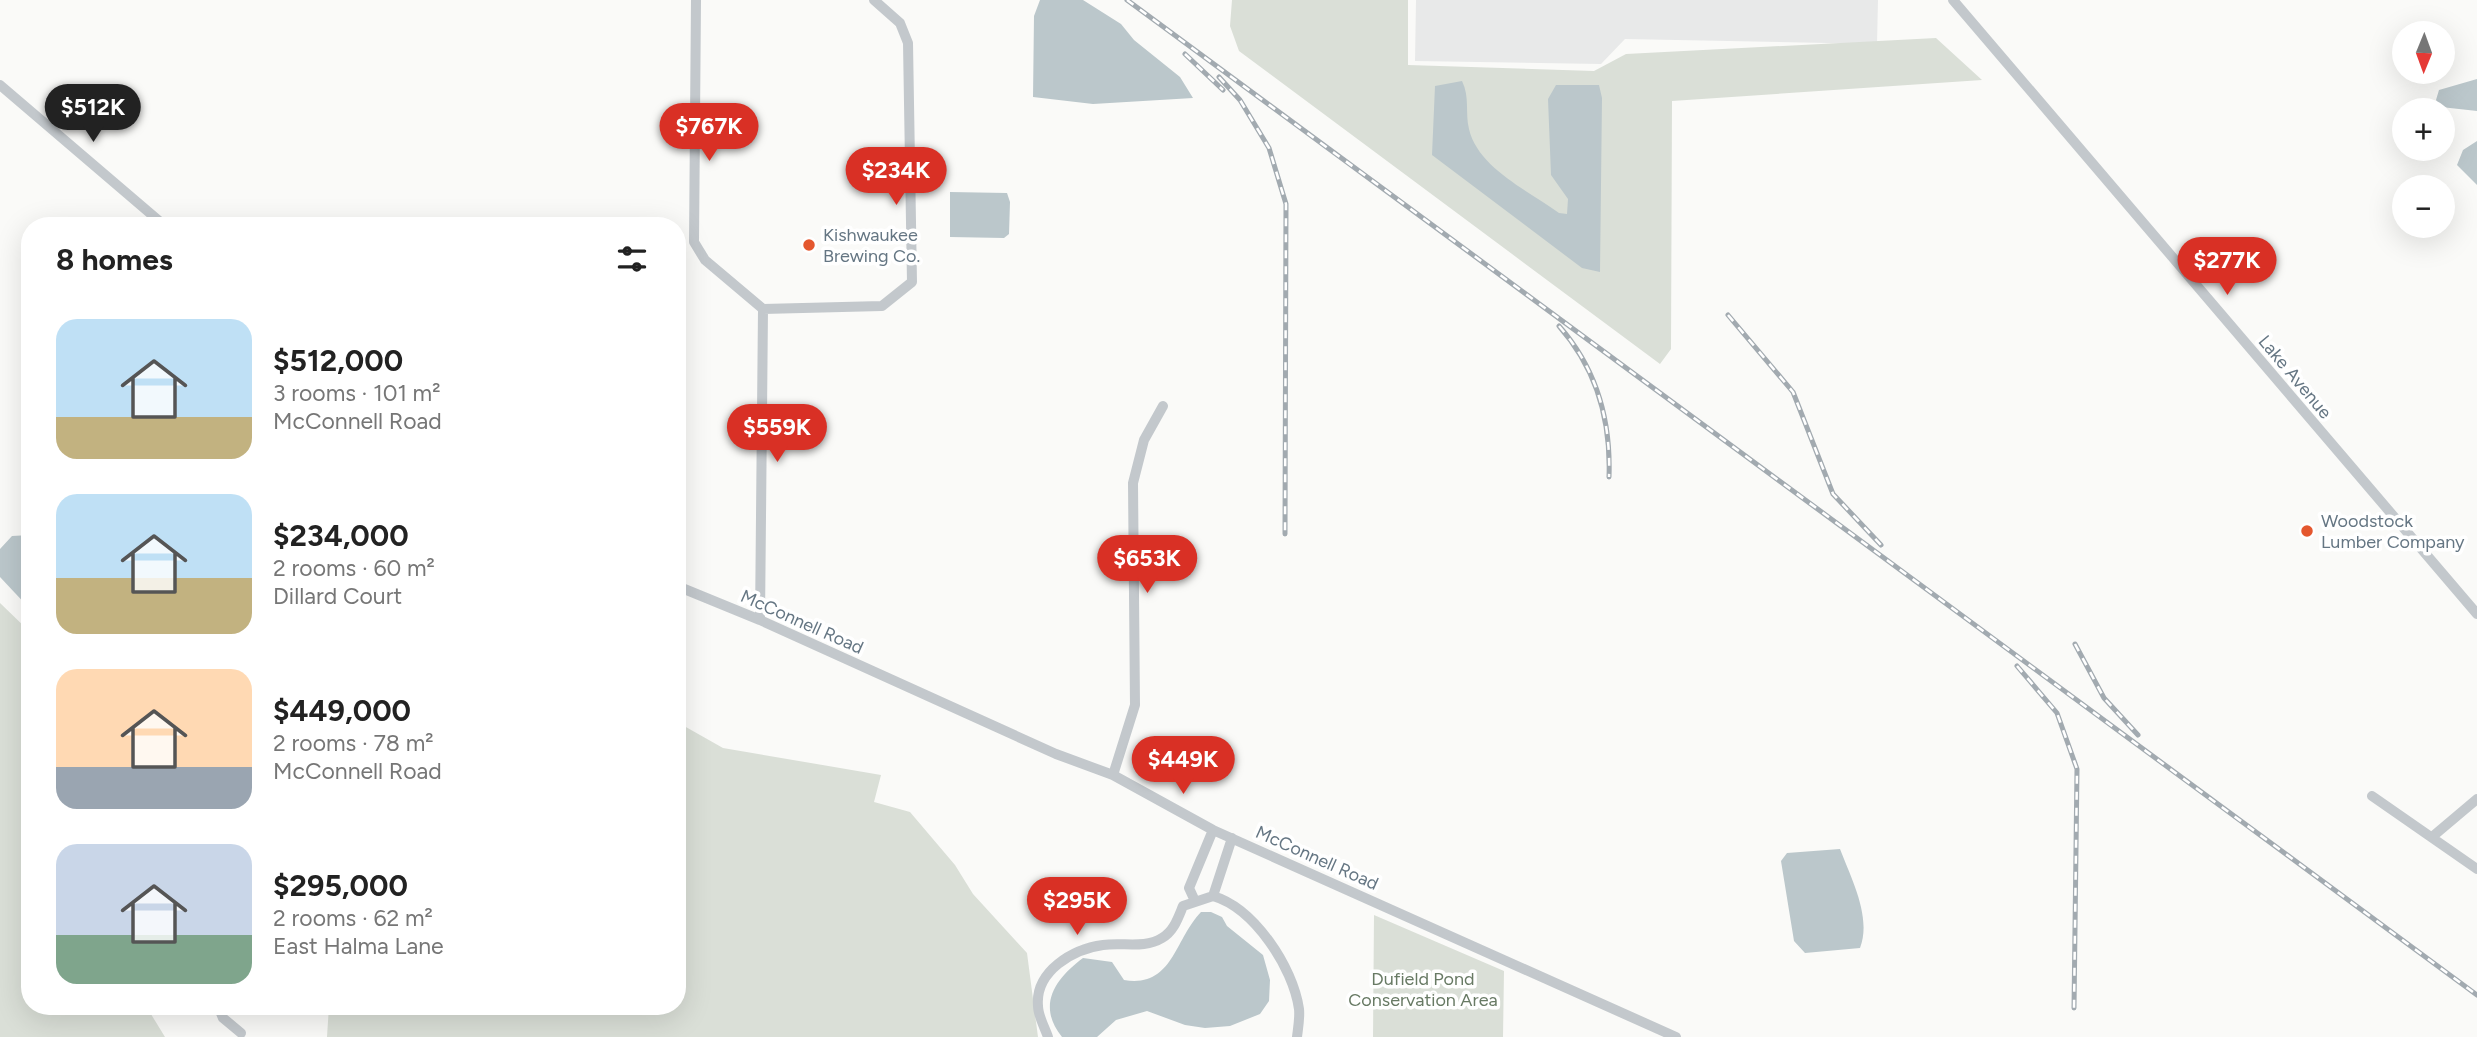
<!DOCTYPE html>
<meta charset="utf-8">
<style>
body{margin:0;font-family:Figtree,sans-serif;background:#f6f6f6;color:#222;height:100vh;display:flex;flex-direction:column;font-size:26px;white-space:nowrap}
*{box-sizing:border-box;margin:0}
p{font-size:23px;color:#767676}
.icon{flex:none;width:38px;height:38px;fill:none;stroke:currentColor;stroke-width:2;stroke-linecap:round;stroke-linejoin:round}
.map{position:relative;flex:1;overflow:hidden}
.drawer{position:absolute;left:21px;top:217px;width:665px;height:798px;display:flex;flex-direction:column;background:#fff;border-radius:28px;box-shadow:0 7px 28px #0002}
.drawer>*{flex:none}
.needle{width:46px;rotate:181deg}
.fabs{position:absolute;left:2392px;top:21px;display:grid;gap:14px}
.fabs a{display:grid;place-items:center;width:63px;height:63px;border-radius:50%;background:#fff;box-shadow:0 7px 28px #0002;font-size:35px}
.price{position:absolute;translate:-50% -60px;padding:0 16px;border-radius:24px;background:#d93025;color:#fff;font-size:23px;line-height:46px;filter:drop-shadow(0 2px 4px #0008)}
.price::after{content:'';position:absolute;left:50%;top:42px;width:21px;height:16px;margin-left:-10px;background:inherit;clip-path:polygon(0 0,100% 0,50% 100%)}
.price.selected{background:#222;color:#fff}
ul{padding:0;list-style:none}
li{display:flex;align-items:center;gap:21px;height:175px;padding:0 35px}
li span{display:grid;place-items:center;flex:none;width:196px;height:140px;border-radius:21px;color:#555}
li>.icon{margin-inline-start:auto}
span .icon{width:84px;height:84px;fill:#fffc;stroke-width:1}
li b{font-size:30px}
h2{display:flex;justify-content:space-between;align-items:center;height:84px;padding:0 35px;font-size:30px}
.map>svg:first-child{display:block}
</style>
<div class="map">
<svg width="2477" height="1037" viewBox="0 0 2477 1037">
<rect width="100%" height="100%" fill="#fafaf8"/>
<!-- built -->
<path fill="#e8e9e9" d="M1416,0H1878L1877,44L1625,39L1601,64L1415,61Z"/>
<!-- green -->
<path fill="#dadfd7" d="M1232,0H1408V65L1594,71L1626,54L1936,38L1982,80L1672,101L1671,349L1660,364L1239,51L1230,26Z
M0,603L30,632V1006H146L165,1037H0Z
M677,722L723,748L881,775L874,802L910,812L955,865L973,894L1027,953L1038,1037H327L329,1006H677Z
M1374,915L1504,971L1503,1037H1373Z"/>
<!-- water -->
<path fill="#bbc7cb" d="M1040,0H1083L1121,24L1134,40L1180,77L1193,98L1093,104L1033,97L1034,16Z
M2477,79V111L2441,107L2436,100L2439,90Z
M1462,81C1470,97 1465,113 1469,129C1478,168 1529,191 1559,213L1567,214L1568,199L1551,175L1548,99L1556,85H1599L1602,98L1600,272L1582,268L1432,155L1435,86Z
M2477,141V185L2457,165L2463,150Z
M950,192L1007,193L1010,202L1009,234L1004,238L950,237Z
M30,535V609L0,577V549L12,536Z
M1840,849C1851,878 1872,917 1860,948L1805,953L1794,941L1781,861L1787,853Z
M1201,912H1211L1222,917L1227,926L1263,955L1270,980L1269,1001L1260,1014L1230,1026L1205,1028L1185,1025L1147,1011L1116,1020L1097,1037H1062C1036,1005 1056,978 1083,958L1112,962L1124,980C1173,988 1174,940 1201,912Z"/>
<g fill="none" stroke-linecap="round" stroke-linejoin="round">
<!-- minor -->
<path stroke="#c3c8cc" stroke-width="10" d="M696,0L694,242L705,260L763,309
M1953,0L2477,614
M0,85L165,226
M763,309L882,306L912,282L908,43L900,23L874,0
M677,586L760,620L1056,754L1113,775L1213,830L1676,1037
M760,620L763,309
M1113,775L1135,705L1133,483L1144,440L1163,406
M2372,796L2477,869
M2432,837L2477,799
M1213,896C1254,908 1293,967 1299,1009C1300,1018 1298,1028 1297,1037
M1213,896L1232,838
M1195,901L1189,888L1213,830
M218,1006L223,1018L241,1033
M1048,1037C1045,1028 1038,1016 1038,1006C1035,971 1073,949 1103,945C1123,942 1144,949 1162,938C1174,931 1178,918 1183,906L1213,896"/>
<!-- rail casing -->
<g stroke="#a2aab0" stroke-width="5">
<path id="rail" d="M1127,0L2477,995
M1185,54L1223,90
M1219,77L1240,100L1269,148L1286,204L1285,534
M1728,315L1793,392L1833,494L1881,545
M1559,326C1597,369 1611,421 1609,477
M2075,644L2104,698L2138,735
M2017,666L2057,713L2077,769L2074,1008"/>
</g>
<!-- rail -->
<use href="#rail" stroke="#fff" stroke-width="2.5" stroke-dasharray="8" stroke-linecap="butt"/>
</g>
<!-- markers -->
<g fill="#e4572e" stroke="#fff" stroke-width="2.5">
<circle cx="809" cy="245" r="7"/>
<circle cx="2307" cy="531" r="7"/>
</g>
<g text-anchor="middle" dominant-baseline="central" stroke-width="7" stroke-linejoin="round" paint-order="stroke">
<!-- poi labels -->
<g font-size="18" fill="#657683" stroke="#fff" text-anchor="start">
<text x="823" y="235">Kishwaukee<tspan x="823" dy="21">Brewing Co.</tspan></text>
<text x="2321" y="521">Woodstock<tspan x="2321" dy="21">Lumber Company</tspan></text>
</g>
<!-- street labels -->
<g font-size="18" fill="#657683" stroke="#fff">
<text transform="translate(2295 377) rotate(50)">Lake Avenue</text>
<text transform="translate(802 622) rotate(24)">McConnell Road</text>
<text transform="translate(1317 858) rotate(24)">McConnell Road</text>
</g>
<!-- park labels -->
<g font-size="18" fill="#687a64" stroke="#fff">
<text x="1423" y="979">Dufield Pond<tspan x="1423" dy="21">Conservation Area</tspan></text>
</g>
</g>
</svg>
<div class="fabs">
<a><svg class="needle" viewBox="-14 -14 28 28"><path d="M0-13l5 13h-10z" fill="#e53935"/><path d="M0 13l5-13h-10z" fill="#767676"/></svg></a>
<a>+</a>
<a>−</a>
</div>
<b class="price selected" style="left:93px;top:144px">$512K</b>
<b class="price" style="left:709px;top:163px">$767K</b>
<b class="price" style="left:896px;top:207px">$234K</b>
<b class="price" style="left:2227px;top:297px">$277K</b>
<b class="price" style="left:777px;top:464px">$559K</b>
<b class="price" style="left:1147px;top:595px">$653K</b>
<b class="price" style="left:1183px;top:796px">$449K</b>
<b class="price" style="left:1077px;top:937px">$295K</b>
<section class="drawer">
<h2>8 homes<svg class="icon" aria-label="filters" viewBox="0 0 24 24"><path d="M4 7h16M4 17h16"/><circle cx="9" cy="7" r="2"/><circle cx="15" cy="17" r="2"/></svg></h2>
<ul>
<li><span style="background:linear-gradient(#bfe0f5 70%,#c2b280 0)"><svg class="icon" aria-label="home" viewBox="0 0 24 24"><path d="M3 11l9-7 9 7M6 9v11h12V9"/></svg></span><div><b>$512,000</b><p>3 rooms · 101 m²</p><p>McConnell Road</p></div></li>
<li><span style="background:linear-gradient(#bfe0f5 60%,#c2b280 0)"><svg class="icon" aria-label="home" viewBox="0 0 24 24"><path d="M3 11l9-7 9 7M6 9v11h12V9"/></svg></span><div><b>$234,000</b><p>2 rooms · 60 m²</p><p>Dillard Court</p></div></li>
<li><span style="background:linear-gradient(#ffd9b3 70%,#9aa5b1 0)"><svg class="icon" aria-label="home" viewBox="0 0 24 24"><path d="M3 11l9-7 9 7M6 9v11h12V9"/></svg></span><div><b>$449,000</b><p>2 rooms · 78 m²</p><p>McConnell Road</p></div></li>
<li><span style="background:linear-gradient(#c9d6e8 65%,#7fa58c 0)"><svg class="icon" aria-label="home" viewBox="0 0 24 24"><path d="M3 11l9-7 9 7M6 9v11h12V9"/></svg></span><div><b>$295,000</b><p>2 rooms · 62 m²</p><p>East Halma Lane</p></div></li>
</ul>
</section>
</div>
